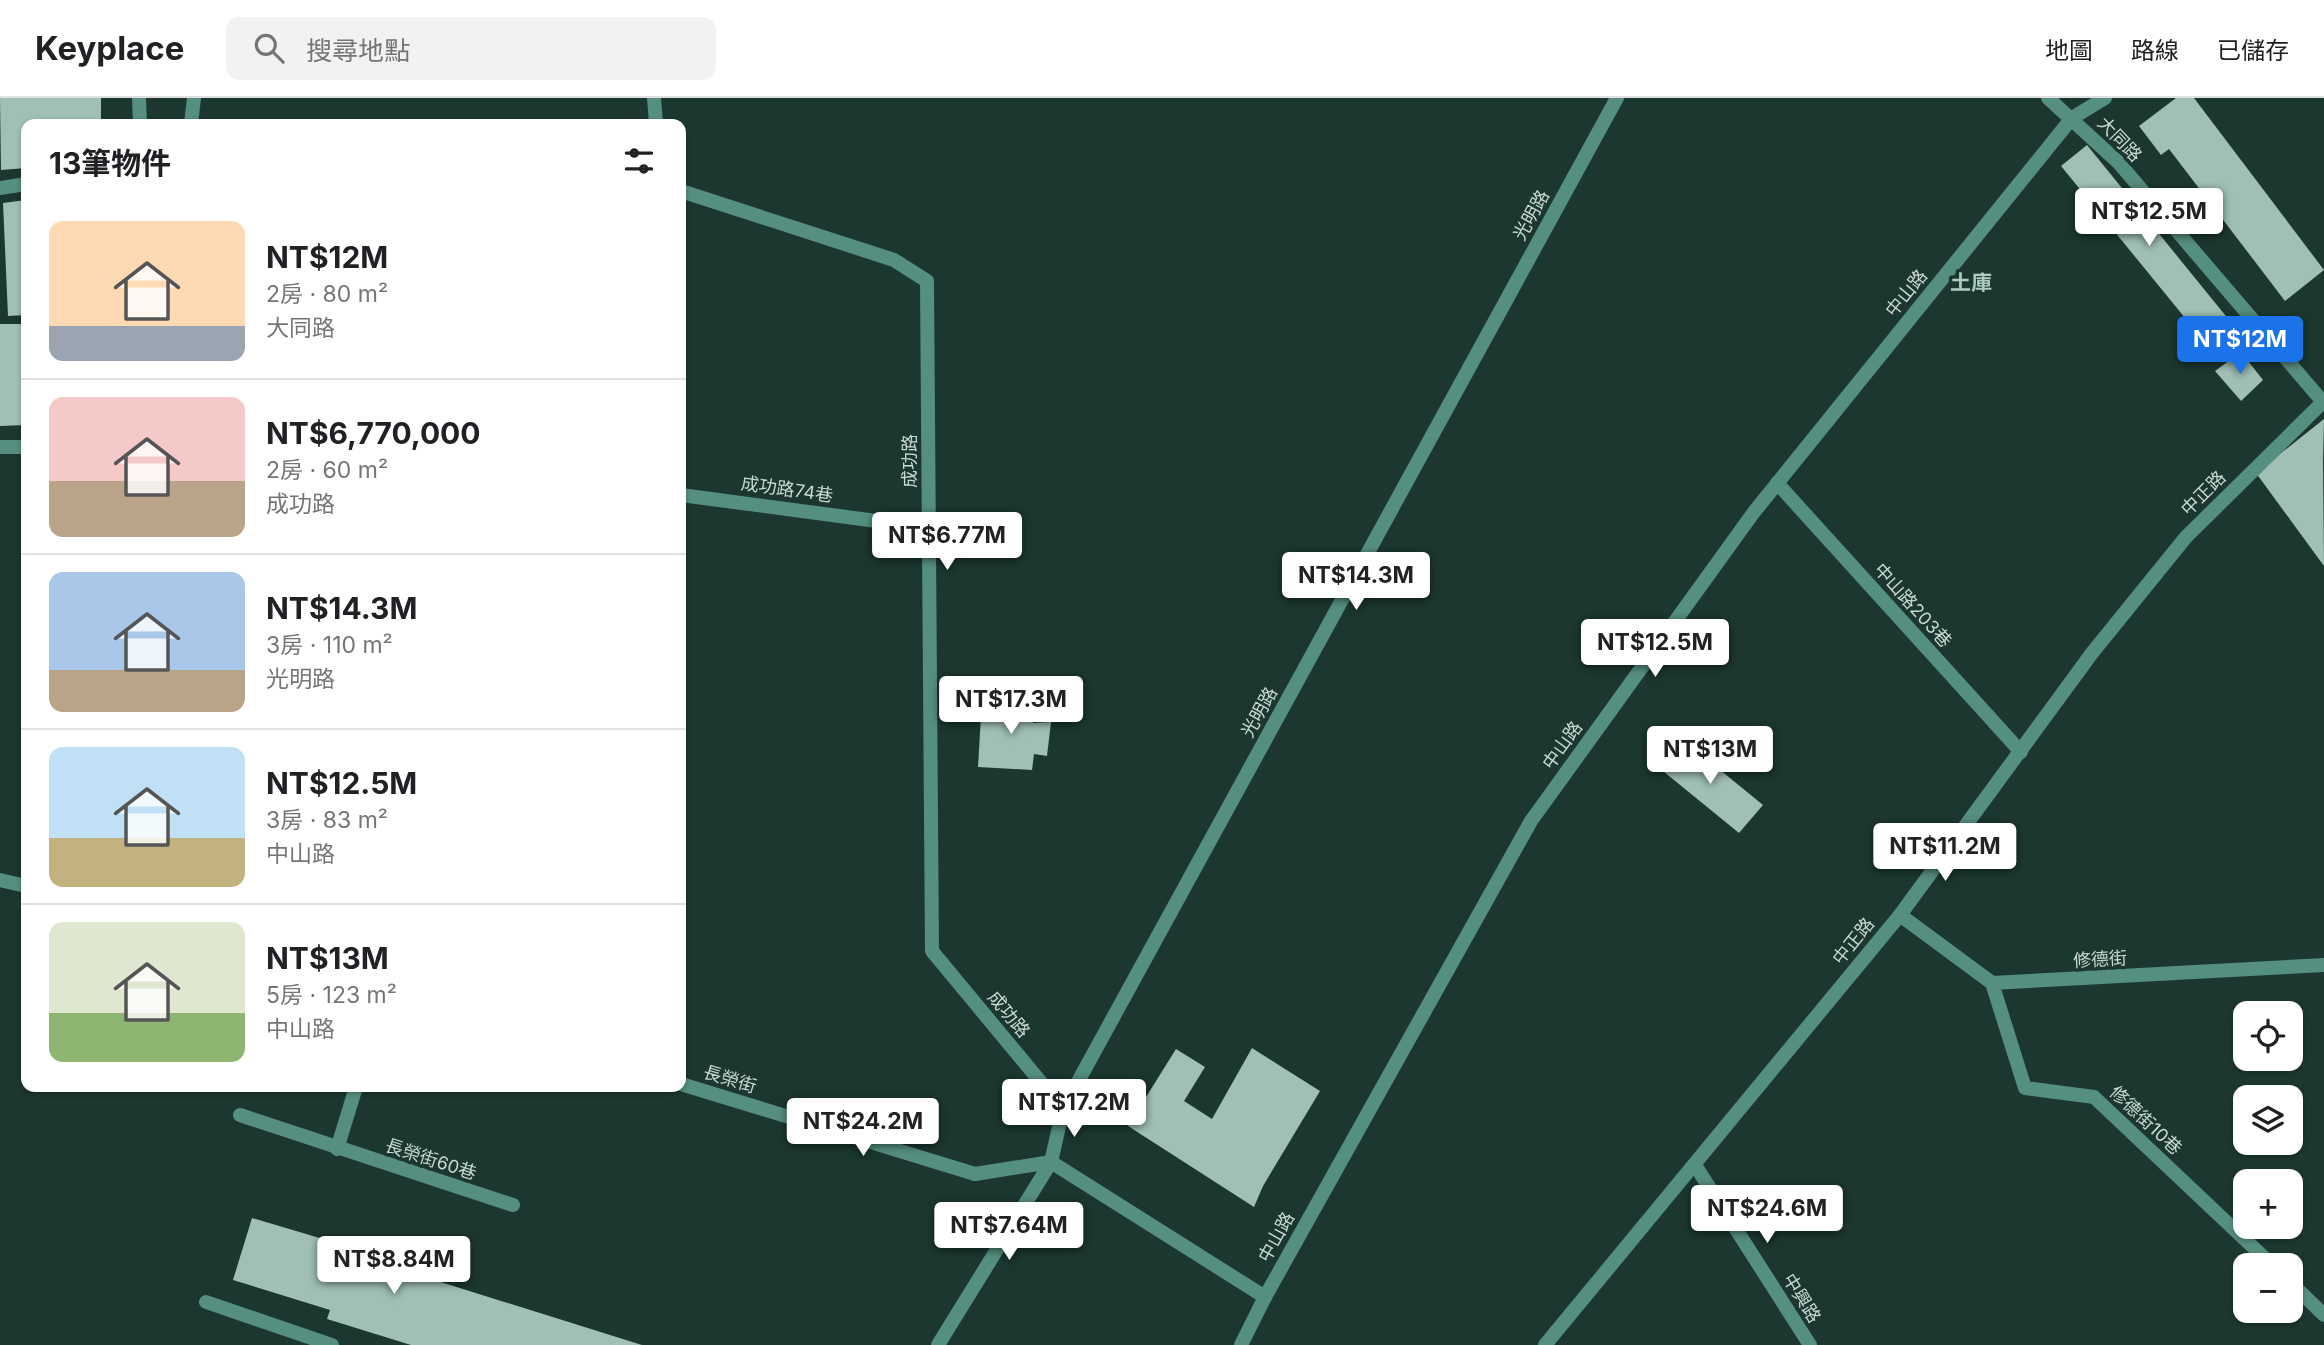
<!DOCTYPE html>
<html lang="zh-TW">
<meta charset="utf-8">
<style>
body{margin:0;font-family:Inter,"Noto Sans TC",sans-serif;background:#f2f2f2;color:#202124;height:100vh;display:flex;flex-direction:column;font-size:26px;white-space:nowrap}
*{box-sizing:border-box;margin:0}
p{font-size:23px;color:#757577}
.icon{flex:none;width:38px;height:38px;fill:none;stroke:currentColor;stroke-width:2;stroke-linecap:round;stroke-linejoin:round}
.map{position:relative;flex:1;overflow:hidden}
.sheet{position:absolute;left:21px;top:21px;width:665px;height:973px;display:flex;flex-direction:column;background:#fff;border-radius:14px;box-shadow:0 2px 5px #0004}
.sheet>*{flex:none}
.tools{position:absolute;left:2233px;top:903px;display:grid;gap:14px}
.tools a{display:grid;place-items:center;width:70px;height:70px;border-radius:14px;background:#fff;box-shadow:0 2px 5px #0004;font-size:35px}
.price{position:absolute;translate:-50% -60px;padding:0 16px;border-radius:7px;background:#fff;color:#222;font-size:23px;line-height:46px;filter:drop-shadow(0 2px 4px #0008)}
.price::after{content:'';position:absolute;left:50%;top:42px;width:21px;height:16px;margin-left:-10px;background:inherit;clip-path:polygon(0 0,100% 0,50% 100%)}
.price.on{background:#1a73e8;color:#fff}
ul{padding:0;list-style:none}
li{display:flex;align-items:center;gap:21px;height:175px;padding:0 28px}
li+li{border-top:2px solid #e0e0e0}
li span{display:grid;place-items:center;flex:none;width:196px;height:140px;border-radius:14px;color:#555}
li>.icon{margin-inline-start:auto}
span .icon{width:84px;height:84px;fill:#fffc;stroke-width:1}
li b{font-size:30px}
h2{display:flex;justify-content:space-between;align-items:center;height:84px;padding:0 28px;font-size:30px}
header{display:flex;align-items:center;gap:42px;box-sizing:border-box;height:98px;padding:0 35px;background:#fff;border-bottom:2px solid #e0e0e0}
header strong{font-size:33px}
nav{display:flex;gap:38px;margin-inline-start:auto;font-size:24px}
.search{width:490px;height:63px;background:#f2f2f2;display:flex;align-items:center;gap:18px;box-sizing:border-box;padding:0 24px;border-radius:14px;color:#757577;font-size:26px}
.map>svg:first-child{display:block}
</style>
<header>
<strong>Keyplace</strong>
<div class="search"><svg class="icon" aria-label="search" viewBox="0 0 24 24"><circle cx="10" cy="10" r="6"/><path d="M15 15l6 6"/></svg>搜尋地點</div>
<nav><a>地圖</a><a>路線</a><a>已儲存</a></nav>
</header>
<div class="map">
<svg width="2324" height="1247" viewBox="0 0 2324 1247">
<rect width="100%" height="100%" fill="#1c3730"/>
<!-- building -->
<path fill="#a0bfb5" d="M0,0H101V26H26V70L1,72Z
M2176,0H2194L2324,172L2285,203L2169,51L2161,57L2139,28Z
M2087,47L2238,233L2212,253L2061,68Z
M26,102V217L8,218L3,105Z
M0,226H26V327L0,328Z
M2241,254L2263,282L2241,303L2215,273Z
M2324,321L2323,364L2324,468L2256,375Z
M982,601L1034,608L1033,625L1051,624L1047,658L1034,656L1032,672L978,669Z
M1681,640L1763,707L1739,735L1658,669Z
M1252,950L1320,993L1263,1088L1254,1109L1128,1028L1176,951L1205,969L1184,1003L1212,1021Z
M252,1120L350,1149L348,1155L642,1247H411L327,1221L330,1212L233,1182Z"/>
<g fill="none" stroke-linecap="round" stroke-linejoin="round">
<!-- service -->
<path stroke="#558f7f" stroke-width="14" d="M139,0L140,26
M191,26L194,0
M0,90L26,86
M0,349H26
M1777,385L2021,654
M681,397L929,430
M1900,817L1992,885L2324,867
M1992,885L2025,990L2094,999L2272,1167
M240,1017L513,1107
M337,1051L356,989
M2291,1185L2324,1217
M206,1204L332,1247"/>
<!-- minor -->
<path stroke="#558f7f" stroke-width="14" d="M2048,0L2118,64L2323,304
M0,782L26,788
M681,986L975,1076L1051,1064
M1063,1011L1617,0
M1695,1067L1810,1247
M1265,1199L1531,723L1754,414L2072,20L2105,0
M938,1247L1051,1064
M1545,1247L1900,817L2092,555L2186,439L2324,303"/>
<!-- tertiary -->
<path stroke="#558f7f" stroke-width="14" d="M654,0L656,26
M681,93L894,162L927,183L932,853L1063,1011L1051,1064L1265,1199L1241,1247"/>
</g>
<g text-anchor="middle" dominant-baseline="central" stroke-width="7" stroke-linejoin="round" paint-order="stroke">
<!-- street labels -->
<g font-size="18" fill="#c9d9d4" stroke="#1c3730">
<text transform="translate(2120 41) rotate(46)">大同路</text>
<text transform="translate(1531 117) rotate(-61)">光明路</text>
<text transform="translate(1906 195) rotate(-51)">中山路</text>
<text transform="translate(909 363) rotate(-90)">成功路</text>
<text transform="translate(787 391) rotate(8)">成功路74巷</text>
<text transform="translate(2203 395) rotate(-45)">中正路</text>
<text transform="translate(1913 507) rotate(48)">中山路203巷</text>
<text transform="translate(1259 614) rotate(-61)">光明路</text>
<text transform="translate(1562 647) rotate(-54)">中山路</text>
<text transform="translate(1853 843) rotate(-51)">中正路</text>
<text transform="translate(2100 861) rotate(-3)">修德街</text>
<text transform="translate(1009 916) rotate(50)">成功路</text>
<text transform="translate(730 981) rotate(17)">長榮街</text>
<text transform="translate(2146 1022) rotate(43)">修德街10巷</text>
<text transform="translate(431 1061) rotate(18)">長榮街60巷</text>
<text transform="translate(1276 1139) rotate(-61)">中山路</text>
<text transform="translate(1802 1200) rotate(58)">中興路</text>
</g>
<!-- quarter labels -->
<g font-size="21" font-weight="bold" fill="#adccc2" stroke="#1c3730">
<text x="1971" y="184">土庫</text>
</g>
</g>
</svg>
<div class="tools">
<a><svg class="icon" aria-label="locate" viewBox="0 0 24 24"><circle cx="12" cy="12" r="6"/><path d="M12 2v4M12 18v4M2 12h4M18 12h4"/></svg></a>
<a><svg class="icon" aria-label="layers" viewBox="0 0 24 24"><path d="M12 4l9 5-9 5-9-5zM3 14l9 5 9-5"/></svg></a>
<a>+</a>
<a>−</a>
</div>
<b class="price" style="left:2149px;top:150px">NT$12.5M</b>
<b class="price on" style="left:2240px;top:278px">NT$12M</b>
<b class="price" style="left:947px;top:474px">NT$6.77M</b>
<b class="price" style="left:1356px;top:514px">NT$14.3M</b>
<b class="price" style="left:1655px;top:581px">NT$12.5M</b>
<b class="price" style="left:1011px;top:638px">NT$17.3M</b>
<b class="price" style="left:1710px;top:688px">NT$13M</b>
<b class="price" style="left:1945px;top:785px">NT$11.2M</b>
<b class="price" style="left:1074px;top:1041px">NT$17.2M</b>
<b class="price" style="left:863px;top:1060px">NT$24.2M</b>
<b class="price" style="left:1767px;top:1147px">NT$24.6M</b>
<b class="price" style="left:1009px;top:1164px">NT$7.64M</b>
<b class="price" style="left:394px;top:1198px">NT$8.84M</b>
<section class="sheet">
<h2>13筆物件<svg class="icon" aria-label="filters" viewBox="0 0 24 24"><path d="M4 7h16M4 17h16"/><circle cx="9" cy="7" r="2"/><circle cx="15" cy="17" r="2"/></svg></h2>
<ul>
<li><span style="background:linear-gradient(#ffd9b3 75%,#9aa5b1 0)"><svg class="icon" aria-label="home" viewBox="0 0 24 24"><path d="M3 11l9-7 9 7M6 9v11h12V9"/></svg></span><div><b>NT$12M</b><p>2房 · 80 m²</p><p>大同路</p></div></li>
<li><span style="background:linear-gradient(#f6c9c9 60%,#b9a48a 0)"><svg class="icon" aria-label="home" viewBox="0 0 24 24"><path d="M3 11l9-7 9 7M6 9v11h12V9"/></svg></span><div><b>NT$6,770,000</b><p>2房 · 60 m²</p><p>成功路</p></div></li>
<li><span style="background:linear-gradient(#a9c7e8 70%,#b9a48a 0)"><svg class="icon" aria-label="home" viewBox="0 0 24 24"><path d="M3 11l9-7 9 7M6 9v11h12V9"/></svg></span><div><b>NT$14.3M</b><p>3房 · 110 m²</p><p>光明路</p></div></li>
<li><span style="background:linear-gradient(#bfe0f5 65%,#c2b280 0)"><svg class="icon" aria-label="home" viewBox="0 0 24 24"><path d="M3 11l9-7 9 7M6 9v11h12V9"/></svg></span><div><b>NT$12.5M</b><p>3房 · 83 m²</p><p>中山路</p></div></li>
<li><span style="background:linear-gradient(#dfe7d0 65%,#8fb573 0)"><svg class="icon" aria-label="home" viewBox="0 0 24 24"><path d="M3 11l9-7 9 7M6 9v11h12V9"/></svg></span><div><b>NT$13M</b><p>5房 · 123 m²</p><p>中山路</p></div></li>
</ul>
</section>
</div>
